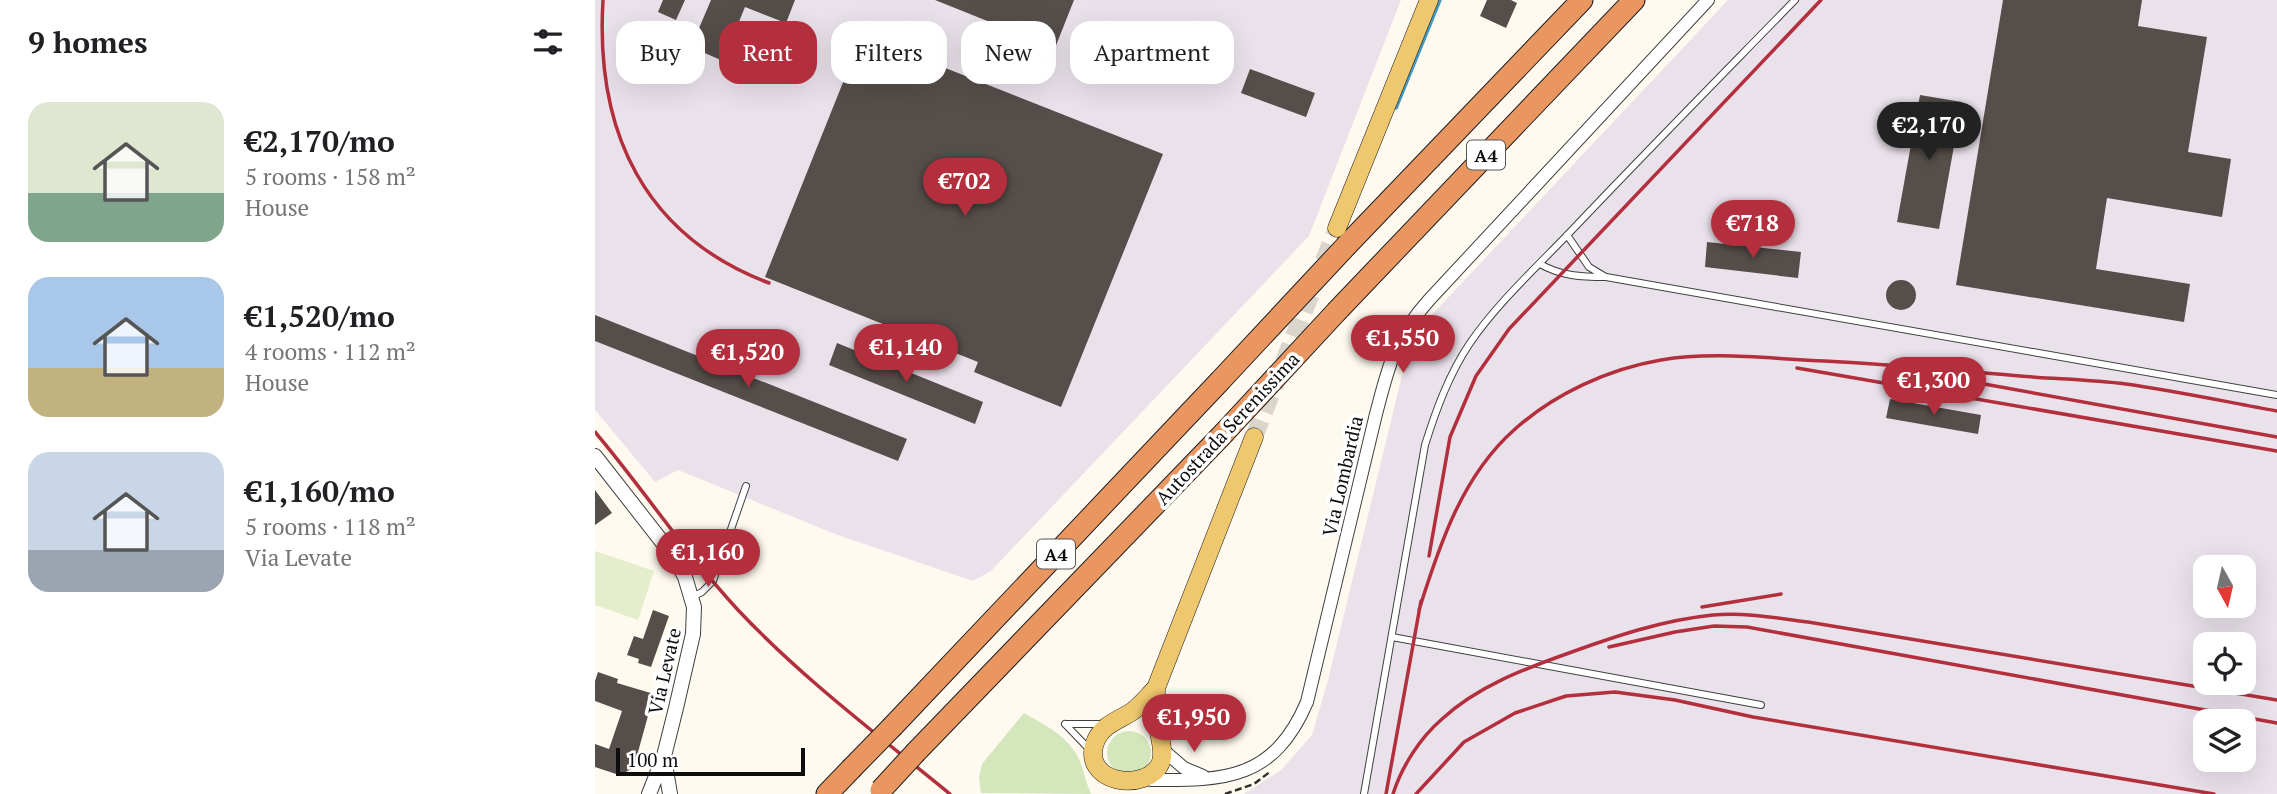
<!DOCTYPE html>
<meta charset="utf-8">
<style>
body{margin:0;font-family:"PT Serif",serif;background:#f6f6f6;color:#202124;height:100vh;display:flex;flex-direction:column;font-size:26px;white-space:nowrap}
*{box-sizing:border-box;margin:0}
p{font-size:23px;color:#757577}
.icon{flex:none;width:38px;height:38px;fill:none;stroke:currentColor;stroke-width:2;stroke-linecap:round;stroke-linejoin:round}
.map{position:relative;flex:1;overflow:hidden}
.drawer{display:flex;flex-direction:column;background:#fff;width:595px}
.drawer>*{flex:none}
.top-card{position:absolute;left:21px;top:21px;width:665px;height:63px;display:flex;gap:14px}
.needle{width:46px;rotate:172deg}
.controls{position:absolute;left:1598px;top:555px;display:grid;gap:14px}
.controls a{display:grid;place-items:center;width:63px;height:63px;border-radius:14px;background:#fff;box-shadow:0 7px 28px #0002;font-size:35px}
.scale{position:absolute;left:21px;bottom:18px;width:189px;box-sizing:border-box;padding-left:7px;border:4px solid #0d0d0d;border-top:0;font-size:19px;line-height:24px;white-space:nowrap;color:#0d0d0d;-webkit-text-stroke:5px #fff;paint-order:stroke}
.price{position:absolute;translate:-50% -60px;padding:0 16px;border-radius:24px;background:#b32f3e;color:#fff;font-size:23px;line-height:46px;filter:drop-shadow(0 2px 4px #0008)}
.price::after{content:'';position:absolute;left:50%;top:42px;width:21px;height:16px;margin-left:-10px;background:inherit;clip-path:polygon(0 0,100% 0,50% 100%)}
.price.on{background:#222;color:#fff}
ul{padding:0;list-style:none}
li{display:flex;align-items:center;gap:21px;height:175px;padding:0 28px}
li span{display:grid;place-items:center;flex:none;width:196px;height:140px;border-radius:21px;color:#555}
li>.icon{margin-inline-start:auto}
span .icon{width:84px;height:84px;fill:#fffc;stroke-width:1}
li b{font-size:30px}
h2{display:flex;justify-content:space-between;align-items:center;height:84px;padding:0 28px;font-size:30px}
.pill{padding:0 24px;border-radius:21px;background:#fff;box-shadow:0 7px 28px #0002;font-size:24px;line-height:63px}
.pill.on{background:#b32f3e;color:#fff}
main{display:flex;flex:1;min-height:0}
.map>svg:first-child{display:block}
</style>
<main>
<section class="drawer">
<h2>9 homes<svg class="icon" aria-label="filters" viewBox="0 0 24 24"><path d="M4 7h16M4 17h16"/><circle cx="9" cy="7" r="2"/><circle cx="15" cy="17" r="2"/></svg></h2>
<ul>
<li><span style="background:linear-gradient(#dfe7d0 65%,#7fa58c 0)"><svg class="icon" aria-label="home" viewBox="0 0 24 24"><path d="M3 11l9-7 9 7M6 9v11h12V9"/></svg></span><div><b>€2,170/mo</b><p>5 rooms · 158 m²</p><p>House</p></div></li>
<li><span style="background:linear-gradient(#a9c7e8 65%,#c2b280 0)"><svg class="icon" aria-label="home" viewBox="0 0 24 24"><path d="M3 11l9-7 9 7M6 9v11h12V9"/></svg></span><div><b>€1,520/mo</b><p>4 rooms · 112 m²</p><p>House</p></div></li>
<li><span style="background:linear-gradient(#c9d6e8 70%,#9aa5b1 0)"><svg class="icon" aria-label="home" viewBox="0 0 24 24"><path d="M3 11l9-7 9 7M6 9v11h12V9"/></svg></span><div><b>€1,160/mo</b><p>5 rooms · 118 m²</p><p>Via Levate</p></div></li>
</ul>
</section>
<div class="map">
<svg width="1682" height="794" viewBox="0 0 1682 794">
<rect width="100%" height="100%" fill="#fefaef"/>
<!-- industrial -->
<path fill="#eae2eb" fill-rule="evenodd" d="M0,0H806L714,236L396,571L378,581L240,534L83,470L60,482L0,410Z
M1133,0H1682V794H649L686,770L717,735L733,680L810,363L831,321ZM1610,567H1648V606H1610ZM1610,644H1648V682H1610ZM1610,721H1648V760H1610Z"/>
<!-- green -->
<path fill="#d4e6bb" d="M429,713C451,726 474,736 485,761C489,772 491,783 496,794L386,793L384,778L387,764Z
M512 753a22 22 0 1 1 44 0a22 22 0 1 1-44 0Z"/>
<!-- pitch -->
<path fill="#e4eecc" d="M0,551L59,571L43,620L0,605Z"/>
<g fill="none" stroke-linecap="round" stroke-linejoin="round">
<!-- stream -->
<path stroke="#4398c3" stroke-width="3.5" d="M801,108L845,0"/>
</g>
<!-- building -->
<path fill="#554e4a" d="M68,0H90L81,20L63,12Z
M116,0H200L191,23L150,7L128,61L96,47Z
M340,0H479L460,48Z
M892,0H916L922,3L911,28L885,16Z
M1408,0H1547L1543,26L1612,37L1593,152L1636,159L1627,217L1512,198L1501,269L1595,284L1589,322L1361,285Z
M267,35L568,154L466,407L379,372L383,362L170,277Z
M655,69L720,93L711,117L646,93Z
M1325,95L1367,102L1344,229L1302,222Z
M1112,242L1206,252L1203,278L1110,267Z
M1291 295a15 15 0 1 1 30 0a15 15 0 1 1-30 0Z
M0,315L312,439L303,461L0,341Z
M242,343L388,402L380,424L234,365Z
M1295,399L1386,415L1383,434L1291,418Z
M0,490L17,513L0,525Z
M58,610L74,616L56,667L43,663L44,659L32,655L39,636L48,639Z
M3,672L23,679L22,683L59,694L40,763L36,769L29,773L21,774L0,767V744L14,749L27,711L0,701V681Z"/>
<g fill="none" stroke-linecap="round" stroke-linejoin="round">
<!-- primary-tunnel -->
<path stroke="#dad6cd" stroke-width="18" stroke-dasharray="18 9" stroke-linecap="butt" d="M659,437L742,228"/>
<!-- service casing -->
<g stroke="#404040" stroke-width="8">
<path id="service" d="M972,235L994,267L1009,276
M945,264C966,276 986,277 1011,277L1682,395
M97,597L107,592L118,581L151,486
M797,637L1166,705
M470,724H509
M470,724L495,750
M769,794L830,445C841,410 854,374 875,343C904,301 943,266 978,229C1051,152 1126,76 1200,0"/>
</g>
<!-- minor casing -->
<g stroke="#404040" stroke-width="14">
<path id="minor" d="M568,750L589,768L608,776
M556,780C631,781 679,779 712,702L781,414C794,365 799,339 834,300L1113,0"/>
</g>
<!-- tertiary casing -->
<g stroke="#404040" stroke-width="16">
<path id="tertiary" d="M0,456L79,557L90,577L99,607L98,634L81,708L69,756L54,794
M69,758L75,794"/>
</g>
<!-- primary casing -->
<g stroke="#1e1e1e" stroke-width="19">
<path id="primary" d="M742,228L834,0
M561,688C561,699 560,710 562,720C563,734 570,749 566,762C553,794 483,784 501,740C508,724 525,720 538,711C547,704 553,696 561,688L659,437"/>
</g>
<!-- motorway casing -->
<g stroke="#1e1e1e" stroke-width="23">
<path id="motorway" d="M752,245L987,0
M743,310L1039,0
M298,726L624,382
M321,752L628,434
M232,794L256,769"/>
</g>
<!-- path -->
<path stroke="#2f2f2f" stroke-width="2.5" stroke-dasharray="7 3.5" stroke-linecap="butt" d="M630,794L659,784L676,771"/>
<!-- service -->
<use href="#service" stroke="#fff" stroke-width="6"/>
<!-- minor -->
<use href="#minor" stroke="#fff" stroke-width="12"/>
<!-- tertiary -->
<use href="#tertiary" stroke="#fff" stroke-width="14"/>
<!-- primary -->
<use href="#primary" stroke="#eec76e" stroke-width="18"/>
<!-- motorway -->
<use href="#motorway" stroke="#ea9661" stroke-width="21"/>
<!-- rail -->
<path stroke="#b32f3e" stroke-width="3.5" d="M8,0C0,133 50,236 174,283
M1202,368L1682,451
M1309,378L1367,380L1682,437
M0,432C49,490 91,554 143,610C207,678 283,735 355,794
M834,556L855,437L881,376L914,329L1226,0
M1107,607L1186,594
M824,610C844,546 867,476 919,430C959,394 1013,369 1066,360C1119,351 1176,359 1230,361C1291,364 1353,370 1414,375C1453,379 1492,379 1531,384C1581,391 1632,402 1682,411
M1014,647L1080,632L1119,626L1152,627L1682,723
M791,794L826,601
M798,794C807,766 825,738 847,719C883,686 929,669 974,653C1021,636 1068,620 1118,615C1149,612 1182,618 1213,622L1682,700
M821,794L869,742L920,713L971,696L1020,692L1080,700L1158,717L1619,794"/>
<!-- motorway-bridge casing -->
<g stroke="#1e1e1e" stroke-width="23" stroke-linecap="butt">
<path id="motorway-bridge" d="M624,382L752,245
M628,434L743,310
M256,769L298,726
M286,790L321,752"/>
</g>
<!-- motorway-bridge -->
<use href="#motorway-bridge" stroke="#ea9661" stroke-width="21"/>
</g>
<g text-anchor="middle" dominant-baseline="central" stroke-width="7" stroke-linejoin="round" paint-order="stroke">
<!-- shield labels -->
<g fill="#fff" stroke="#565656" stroke-width="2">
<rect x="872" y="140.5" width="38" height="29" rx="5"/>
<rect x="442" y="539.5" width="38" height="29" rx="5"/>
</g>
<g font-size="18" font-weight="bold" fill="#0d0d0d">
<text x="891" y="155">A4</text>
<text x="461" y="554">A4</text>
</g>
<!-- street labels -->
<g font-size="19" fill="#0d0d0d" stroke="#fff">
<text transform="translate(632 428) rotate(-47)">Autostrada Serenissima</text>
<text transform="translate(747 476) rotate(-77)">Via Lombardia</text>
<text transform="translate(69 671) rotate(-77)">Via Levate</text>
</g>
</g>
</svg>
<div class="controls">
<a><svg class="needle" viewBox="-14 -14 28 28"><path d="M0-13l5 13h-10z" fill="#e53935"/><path d="M0 13l5-13h-10z" fill="#757577"/></svg></a>
<a><svg class="icon" aria-label="locate" viewBox="0 0 24 24"><circle cx="12" cy="12" r="6"/><path d="M12 2v4M12 18v4M2 12h4M18 12h4"/></svg></a>
<a><svg class="icon" aria-label="layers" viewBox="0 0 24 24"><path d="M12 4l9 5-9 5-9-5zM3 14l9 5 9-5"/></svg></a>
</div>
<div class="scale">100 m</div>
<b class="price on" style="left:1334px;top:162px">€2,170</b>
<b class="price" style="left:370px;top:218px">€702</b>
<b class="price" style="left:1158px;top:260px">€718</b>
<b class="price" style="left:808px;top:375px">€1,550</b>
<b class="price" style="left:311px;top:384px">€1,140</b>
<b class="price" style="left:153px;top:389px">€1,520</b>
<b class="price" style="left:1339px;top:417px">€1,300</b>
<b class="price" style="left:113px;top:589px">€1,160</b>
<b class="price" style="left:599px;top:754px">€1,950</b>
<div class="top-card">
<a class="pill">Buy</a>
<a class="pill on">Rent</a>
<a class="pill">Filters</a>
<a class="pill">New</a>
<a class="pill">Apartment</a>
</div>
</div>
</main>
